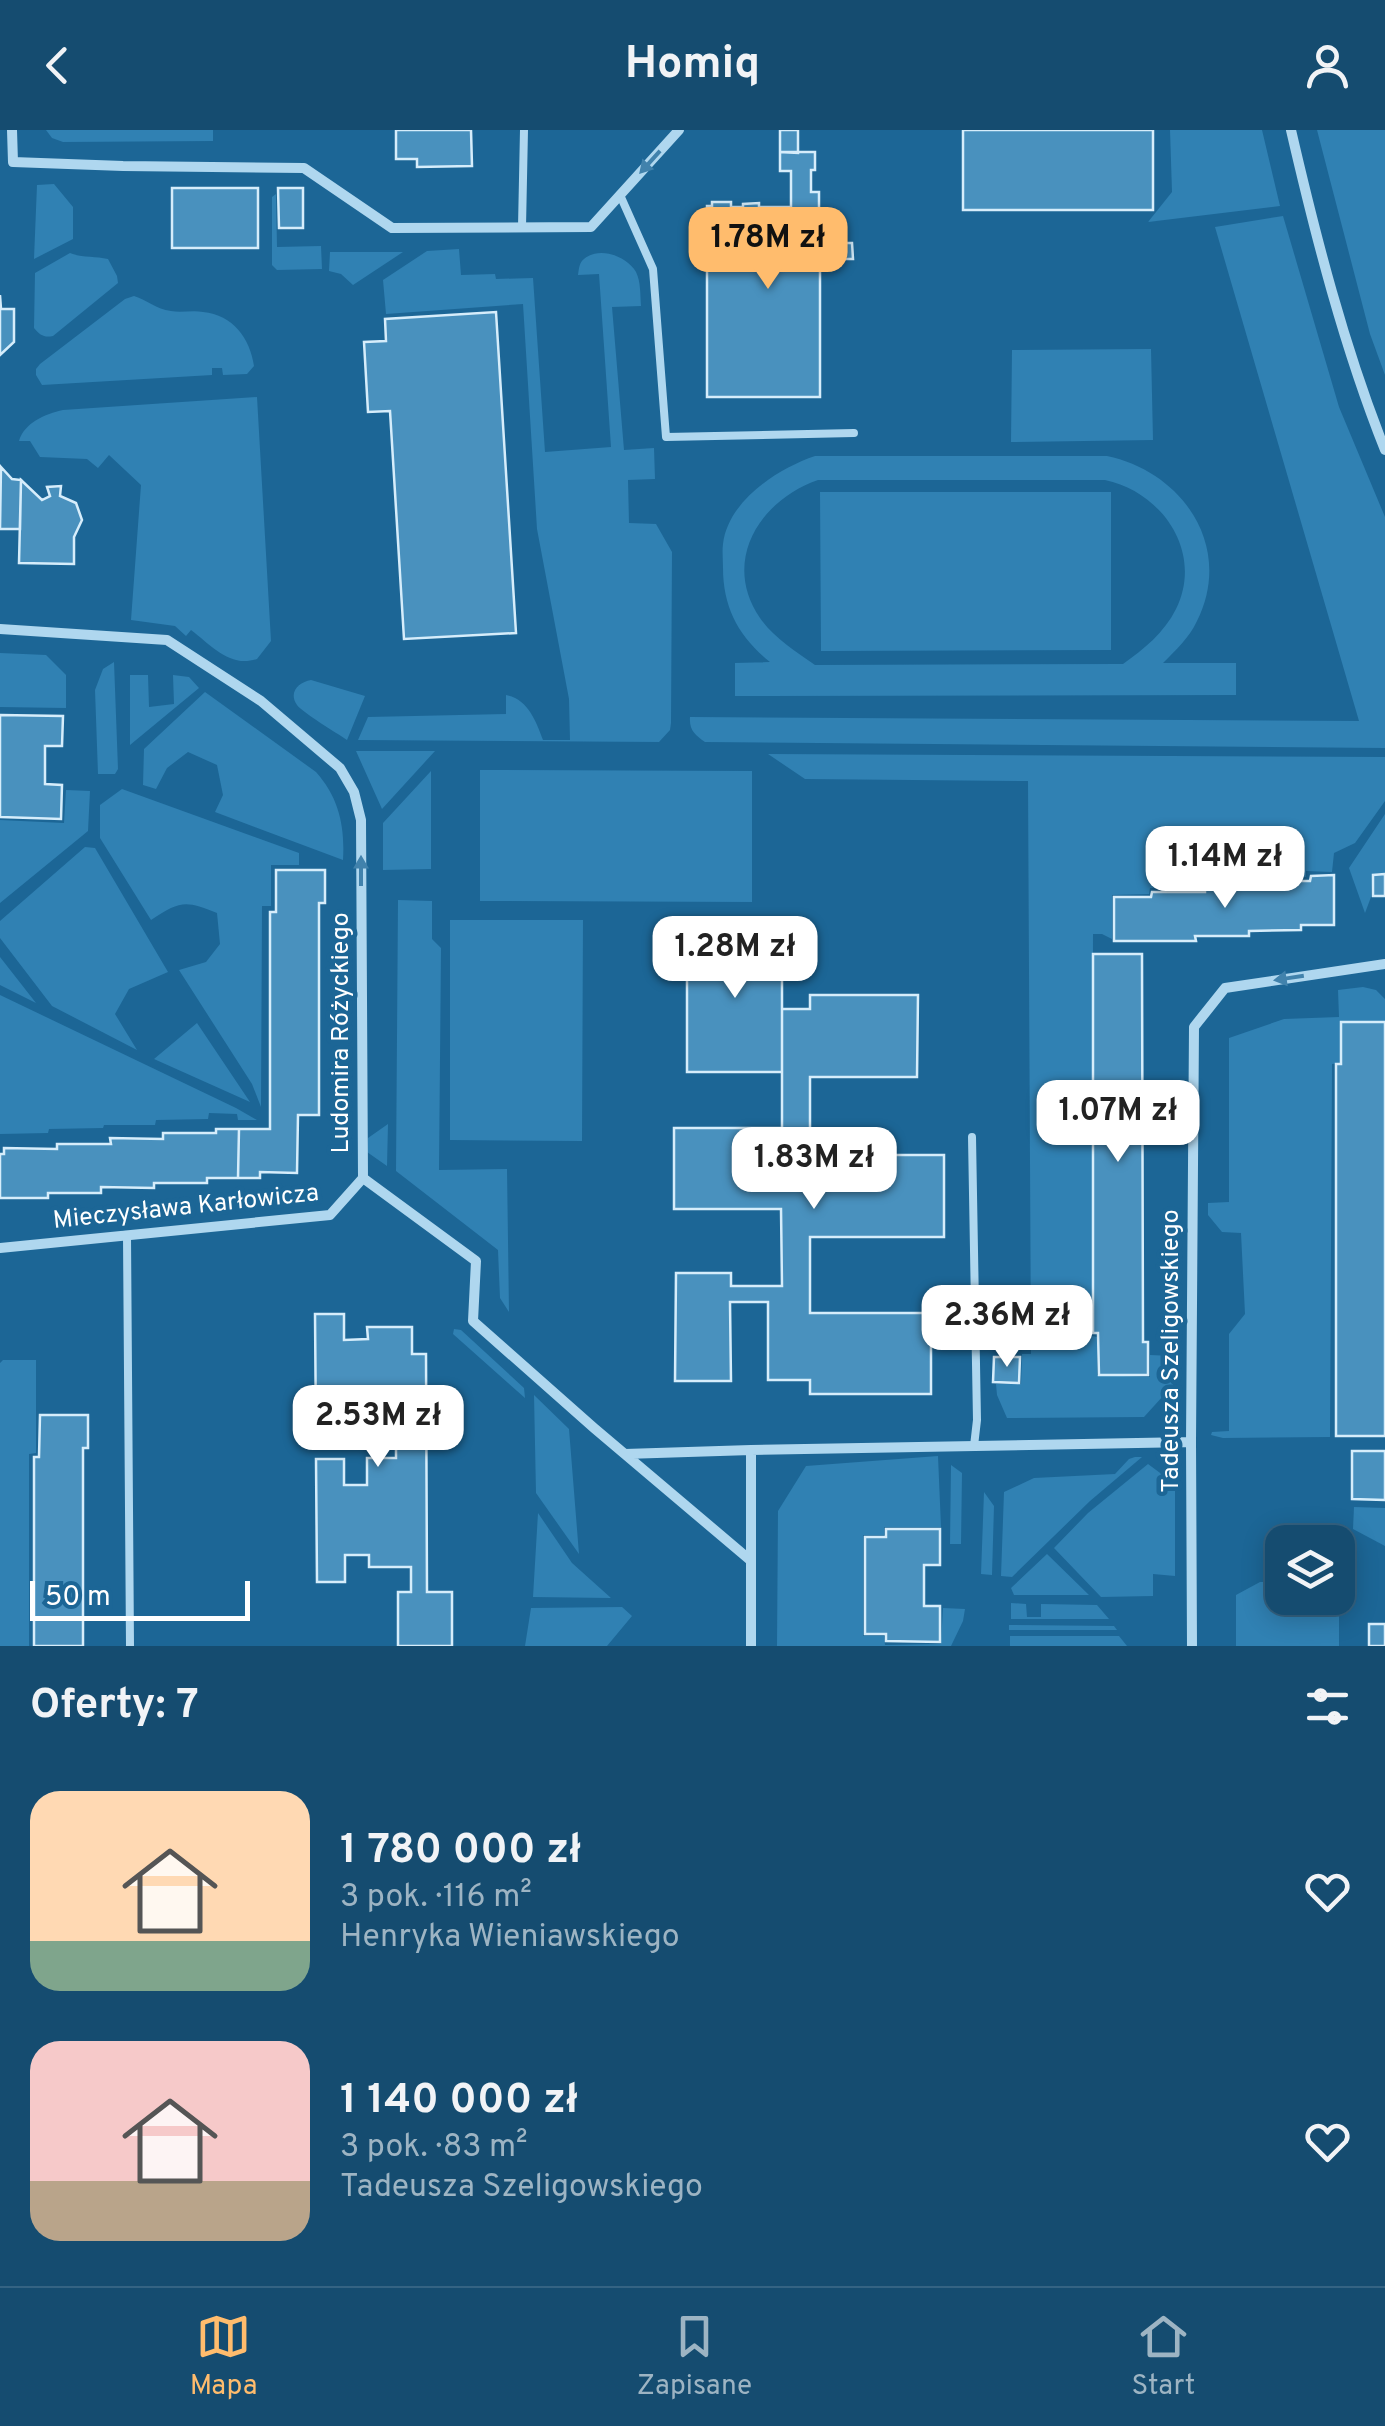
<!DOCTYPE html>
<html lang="pl">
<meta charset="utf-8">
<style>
body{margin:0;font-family:Overpass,sans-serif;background:#225678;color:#f1f3f6;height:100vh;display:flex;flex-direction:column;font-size:38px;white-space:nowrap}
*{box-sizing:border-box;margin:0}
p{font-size:32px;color:#9db4c3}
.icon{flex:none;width:55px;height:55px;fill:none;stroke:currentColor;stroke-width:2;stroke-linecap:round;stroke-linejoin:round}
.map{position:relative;height:1516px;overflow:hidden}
.panel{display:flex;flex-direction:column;background:#154c70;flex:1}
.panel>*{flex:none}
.fabs{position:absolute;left:1265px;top:1395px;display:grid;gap:20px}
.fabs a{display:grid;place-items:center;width:90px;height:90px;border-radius:20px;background:#154c70;box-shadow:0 5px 25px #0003,0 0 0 2px #346383;font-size:50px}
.scale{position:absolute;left:30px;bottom:25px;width:220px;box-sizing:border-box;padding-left:10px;border:5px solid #fff;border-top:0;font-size:28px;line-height:35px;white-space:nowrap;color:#fff;-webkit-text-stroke:8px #1c6696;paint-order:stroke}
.price{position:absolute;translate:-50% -85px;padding:0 22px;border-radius:20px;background:#fff;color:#222;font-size:32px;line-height:65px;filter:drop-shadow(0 2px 5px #0008)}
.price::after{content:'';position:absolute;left:50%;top:60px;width:30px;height:22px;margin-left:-15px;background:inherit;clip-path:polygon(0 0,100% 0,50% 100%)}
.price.on{background:#ffbc6d;color:#111}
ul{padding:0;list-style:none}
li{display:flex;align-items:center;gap:30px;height:250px;padding:0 30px}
li span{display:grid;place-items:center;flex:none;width:280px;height:200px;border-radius:30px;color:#555}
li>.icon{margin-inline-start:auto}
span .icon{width:120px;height:120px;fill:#fffc;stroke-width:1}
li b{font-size:42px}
h2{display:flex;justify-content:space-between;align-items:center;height:120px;padding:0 30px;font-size:42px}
header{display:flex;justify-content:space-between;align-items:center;height:130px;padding:0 30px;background:#154c70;font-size:45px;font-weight:700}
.menu{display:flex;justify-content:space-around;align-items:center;height:140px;border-top:2px solid #346383;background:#154c70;font-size:28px;color:#9db4c3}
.menu a{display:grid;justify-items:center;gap:5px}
.menu .on{color:#ffbc6d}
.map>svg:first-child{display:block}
</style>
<header><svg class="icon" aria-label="back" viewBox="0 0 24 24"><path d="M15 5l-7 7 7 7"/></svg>Homiq<svg class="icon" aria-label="person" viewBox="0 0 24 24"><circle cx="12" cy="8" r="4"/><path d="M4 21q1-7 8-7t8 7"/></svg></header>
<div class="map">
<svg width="1385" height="1516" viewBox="0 0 1385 1516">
<rect width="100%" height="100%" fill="#1c6696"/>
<!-- green -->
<path fill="#3081b3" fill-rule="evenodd" d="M46,0H213V11L63,12L52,8Z
M1170,0H1262L1280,76L1148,92L1172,62Z
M1317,0H1385V245L1370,204Z
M54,54L73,77V109L34,129L37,55Z
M276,64L277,117L321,116L322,139L277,140L272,135V67Z
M1283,86L1339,277L1385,387V618L705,612C695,605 689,600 690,587L1359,591L1215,97Z
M459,119L461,145L495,144L496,149L533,148L545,322L611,317L599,144L578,145C579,139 579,133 584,129C599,116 627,126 636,142C641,152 640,165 641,176L612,177L624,320L654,318L655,349L628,350L629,393L656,394L672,422L671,593L670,600L659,612L358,610L368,587L506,584V565C528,569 536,591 543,610H570L569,569L537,399L523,174L386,184L383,150L427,121Z
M330,122H403L353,155L341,144L329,141Z
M70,123C82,128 95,126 108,129L117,146L118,153L53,206C44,208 40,205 34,198L35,143Z
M134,166C147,170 156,179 171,181C181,183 193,180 203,182C233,185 250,208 254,236L247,244L223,245L222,238H212V245L42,255L36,245V239L40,234L125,169Z
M1151,219L1153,310L1011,312L1012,220Z
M257,267L271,511L257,529C230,538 212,516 191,500L186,506L175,496L131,490L141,355L109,325L98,338L87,329L40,327L30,311H19C24,293 45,284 63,280Z
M815,326H1107C1183,342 1234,417 1197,491C1189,508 1176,520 1163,533H1236V565L735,566V533L770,532C739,507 723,478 723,438C723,430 722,422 723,414C728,371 777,339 815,326ZM818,350H1105C1162,362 1204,422 1176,479C1164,503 1144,519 1123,534L815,535C795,521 774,508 760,488C721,431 760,370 818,350Z
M820,362H1111V520L821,521Z
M0,523L46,525L66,545V578L0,577Z
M114,532L118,639L115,644H98L95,560L103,539Z
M130,545H148L149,577L174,574L173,545L189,547L199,558L130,615Z
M311,550L365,566L347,610C337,603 303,583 297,575C288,562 299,552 311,550Z
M205,562L316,642C339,668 345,696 343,730L215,682L223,665L217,635L188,622L167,638L156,659L143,655L144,619Z
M356,621H435L382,679Z
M768,624L1385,627V671L1355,713L1334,723L1332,742L1306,741V747L1255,746L1254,752H1203V758H1150L1149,764L1112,765V809L1102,804H1093L1092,1206L1097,1207V1245L1150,1247V1225L1172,1226L1175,1229L1173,1255L1144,1287L1007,1288L997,1265L996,1254H1021L1022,1224H1031L1028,651L805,649Z
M480,640L752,641V772L480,771Z
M431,641V739L383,740V693Z
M122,659L299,723V735H271V776H262L261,977L252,954L179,840L206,832L220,814L217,783C185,770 180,771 151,790L100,708V675Z
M66,660L90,661L88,701L0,773V690L64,693Z
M1385,684V743L1372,744L1371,767L1365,783L1349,738Z
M85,717L95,718L168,842L129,859L115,884L137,920L52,876L0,808V791Z
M398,770L432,771V809L441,818L439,1040L507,1039L509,1182L500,1168L498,1120L396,1041Z
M450,790H583L582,1011L450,1010Z
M0,827L36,873L0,855Z
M1363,857L1376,860L1385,869V891L1341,892L1340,933L1332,934L1330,1307L1223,1308L1211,1305L1212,1302L1229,1301V1204L1245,1184L1241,1103L1222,1102L1208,1085V1073L1229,1072V908L1284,889L1339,887L1338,860Z
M0,865L236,978L257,990H238L237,984L209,983L208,989L156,990L155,995H104L103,998L49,999L48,1003L0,1004Z
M197,893L250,972L154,929Z
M388,994L387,1036L367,1022L368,1008Z
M454,1199L461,1200L524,1258L525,1268L453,1204Z
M3,1230H36V1323L29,1324V1516H0V1233Z
M534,1265L569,1299L579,1424L536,1363Z
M938,1326L941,1397H884V1405H863V1506H884L885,1515L941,1514L943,1478L965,1479L963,1491L951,1516H777L778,1381L806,1336Z
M1135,1327H1142L1090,1371L1012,1447L1001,1446L1004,1362L1034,1348L1115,1344L1129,1329Z
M1148,1334L1175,1354V1446L1153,1444V1466L1101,1467L1054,1418L1088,1383Z
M951,1335L962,1343L961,1414H950Z
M984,1362L994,1376L992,1445L981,1444Z
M1354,1377L1385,1378V1416L1353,1399Z
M538,1383L572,1433L611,1468L533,1467Z
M1047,1424L1089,1465H1014L1011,1458Z
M1260,1452H1282V1468H1338L1339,1452V1516H1236V1465Z
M1011,1473L1026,1474L1027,1487H1041V1474L1097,1475L1109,1489H1011Z
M622,1477L632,1486L607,1516H525L531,1478Z
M1009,1495L1114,1496L1117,1500H1009Z
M1010,1506H1119L1127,1516H1010Z"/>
<!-- building -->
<path fill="#4991be" stroke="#d6edfb" stroke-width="2.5" d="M396,0H471L472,36L417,37V29H396Z
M780,0H798V23L780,22Z
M963,0H1153V80H963Z
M780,22H815V40H811V62H819V97H833L843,108V113H852L853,129H820V267H707V76H712V72H731V77H743V74L759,73V77H791V41H780Z
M172,58H258V118H172Z
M278,58H303V98H279Z
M0,165L1,179H14V212L0,225Z
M496,182L516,503L404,509L390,281L368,282L364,212L386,211L385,189Z
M1,337L12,349L21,350L20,399H0Z
M21,350L42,370L50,366L47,357L61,356L60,366L76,373L82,390L74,407V434L19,433Z
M0,585L63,586L62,616H45V654L62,655L61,689L0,687Z
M276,740H325V773H319V985H298L297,1043L260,1042V1048H238L239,999H270V782H276Z
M1385,744V766H1373V745Z
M1334,745V795H1301V800L1249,801V806H1195L1196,811H1114V767H1151L1152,762H1205V757L1258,756V751H1310L1311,746Z
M687,800H782V942H687Z
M1093,824H1142L1143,1212H1148V1245H1099L1098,1203H1093Z
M810,865H918L917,947H810V1025H944V1107H810V1183H931V1264H810V1250H768V1172H730L731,1251H675L676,1143H731V1156H782L781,1079H674V998H782V879H810Z
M1341,892H1385V1306H1336V934H1341Z
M216,999H239L238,1048H207V1053H154V1058L101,1057V1063H48V1068H0V1024H4V1018L57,1019V1014H111L110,1008L163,1009V1003H216Z
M315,1184H344V1210L368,1209L367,1197H412V1224H426L427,1462H452V1516H398V1462H411V1437H369V1425H345V1452H317L316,1329H344V1355H367V1328H396V1304H367V1279H344V1305H316Z
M994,1227H1020L1019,1253L993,1252Z
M40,1285H88V1318H83V1516H34V1327H39Z
M1352,1321H1385V1370L1352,1369Z
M886,1399H940V1435H924V1476H940V1512L886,1511V1504H865V1407H886Z
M1369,1494H1385V1516H1369Z"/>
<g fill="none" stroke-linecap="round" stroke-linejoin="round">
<!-- lane -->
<path stroke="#afd7ef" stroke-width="8" d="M620,65L653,139L666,307L854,303
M522,97L524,0
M972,1007L977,1290L974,1316
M127,1106L130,1516"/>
<!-- street -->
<path stroke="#afd7ef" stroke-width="10" d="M12,0L13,32L123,36L304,38L392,98L591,97L679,0
M1291,0C1316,108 1344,217 1385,320
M0,499L167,510L261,571L340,638L354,662L361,690L363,1048
M363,1048L476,1131L473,1191L594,1298L750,1430
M0,1118L330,1085L363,1048
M625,1324L751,1320
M751,1516V1320L1191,1312
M1192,1516L1191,1312L1194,897L1225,858L1385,834"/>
</g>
<!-- one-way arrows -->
<defs><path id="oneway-solid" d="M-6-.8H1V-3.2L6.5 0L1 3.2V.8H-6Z" transform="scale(2.5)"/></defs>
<g fill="#4182ac">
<use href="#oneway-solid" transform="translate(650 32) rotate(132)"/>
<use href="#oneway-solid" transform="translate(361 741) rotate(-90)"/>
<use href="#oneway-solid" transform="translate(1289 848) rotate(171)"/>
</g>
<g text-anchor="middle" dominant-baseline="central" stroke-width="9" stroke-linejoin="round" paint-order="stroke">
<!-- street labels -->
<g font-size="25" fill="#fff" stroke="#1c6696">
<text transform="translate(342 903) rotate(-90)">Ludomira Różyckiego</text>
<text transform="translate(186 1078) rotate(-6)">Mieczysława Karłowicza</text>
<text transform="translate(1172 1221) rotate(-90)">Tadeusza Szeligowskiego</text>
</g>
</g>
</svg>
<div class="fabs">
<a><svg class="icon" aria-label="layers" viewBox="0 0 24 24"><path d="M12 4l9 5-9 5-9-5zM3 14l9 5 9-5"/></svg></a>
</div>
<div class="scale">50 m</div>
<b class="price on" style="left:768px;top:162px">1.78M zł</b>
<b class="price" style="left:1225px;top:781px">1.14M zł</b>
<b class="price" style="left:735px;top:871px">1.28M zł</b>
<b class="price" style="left:1118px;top:1035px">1.07M zł</b>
<b class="price" style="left:814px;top:1082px">1.83M zł</b>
<b class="price" style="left:1007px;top:1240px">2.36M zł</b>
<b class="price" style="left:378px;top:1340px">2.53M zł</b>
</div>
<section class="panel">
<h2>Oferty: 7<svg class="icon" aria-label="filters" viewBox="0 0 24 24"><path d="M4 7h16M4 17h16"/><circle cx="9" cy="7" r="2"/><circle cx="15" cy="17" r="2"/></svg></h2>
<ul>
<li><span style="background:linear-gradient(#ffd9b3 75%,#7fa58c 0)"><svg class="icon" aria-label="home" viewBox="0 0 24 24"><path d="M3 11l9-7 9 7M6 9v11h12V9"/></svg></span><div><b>1 780 000 zł</b><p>3 pok. · 116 m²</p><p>Henryka Wieniawskiego</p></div><svg class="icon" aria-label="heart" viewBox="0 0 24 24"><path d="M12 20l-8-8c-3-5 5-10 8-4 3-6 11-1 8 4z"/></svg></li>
<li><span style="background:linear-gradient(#f6c9c9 70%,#b9a48a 0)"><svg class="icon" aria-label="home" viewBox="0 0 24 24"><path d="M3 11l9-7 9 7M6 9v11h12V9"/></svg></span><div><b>1 140 000 zł</b><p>3 pok. · 83 m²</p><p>Tadeusza Szeligowskiego</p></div><svg class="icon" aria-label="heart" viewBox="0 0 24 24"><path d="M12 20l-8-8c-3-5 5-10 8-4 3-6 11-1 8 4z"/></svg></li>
</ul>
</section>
<nav class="menu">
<a class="on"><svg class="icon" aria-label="map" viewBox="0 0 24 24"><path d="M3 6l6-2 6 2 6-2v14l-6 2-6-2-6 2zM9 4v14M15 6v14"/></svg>Mapa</a>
<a><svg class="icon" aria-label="saved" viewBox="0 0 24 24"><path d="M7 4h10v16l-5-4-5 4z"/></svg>Zapisane</a>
<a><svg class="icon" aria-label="home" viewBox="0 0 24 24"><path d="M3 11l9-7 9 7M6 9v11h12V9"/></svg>Start</a>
</nav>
